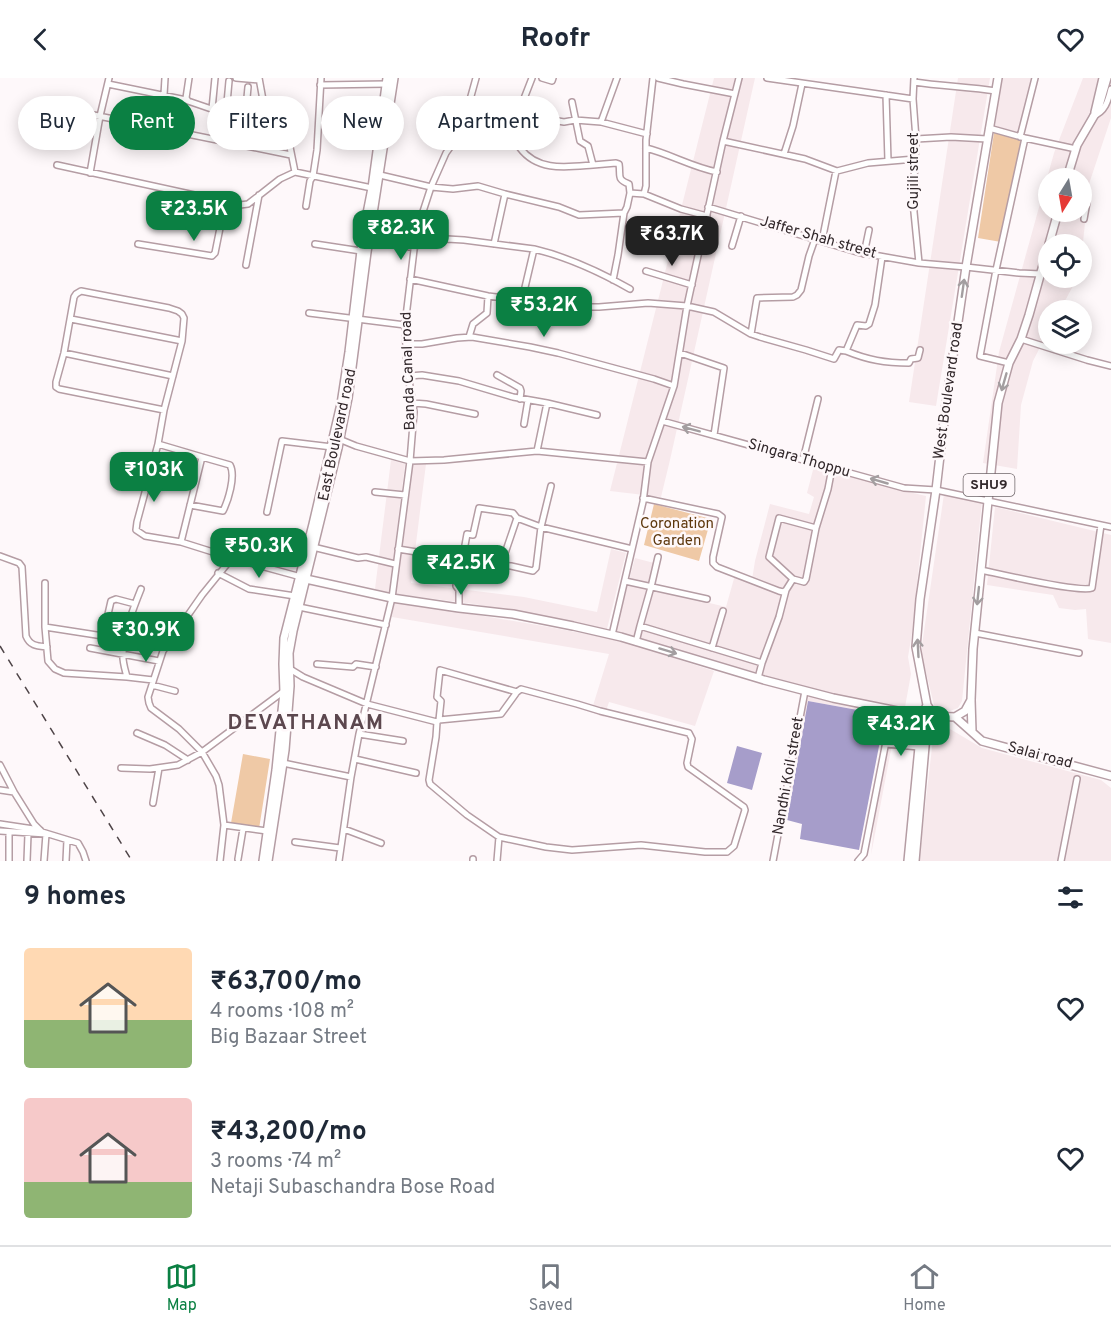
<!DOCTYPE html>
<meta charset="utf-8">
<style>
body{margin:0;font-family:Overpass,sans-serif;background:#f2f2f3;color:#1f2937;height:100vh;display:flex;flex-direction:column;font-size:22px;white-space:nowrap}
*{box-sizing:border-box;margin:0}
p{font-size:20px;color:#747a83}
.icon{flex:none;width:33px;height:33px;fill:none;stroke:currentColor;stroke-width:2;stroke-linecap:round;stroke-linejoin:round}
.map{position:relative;height:783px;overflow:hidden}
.details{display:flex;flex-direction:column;background:#fff;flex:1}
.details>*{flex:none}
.hud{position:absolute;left:18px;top:18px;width:600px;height:54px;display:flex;gap:12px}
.needle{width:39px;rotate:191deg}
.buttons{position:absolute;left:1038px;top:90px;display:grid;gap:12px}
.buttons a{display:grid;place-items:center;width:54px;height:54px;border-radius:50%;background:#fff;box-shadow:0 3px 15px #0003;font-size:30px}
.price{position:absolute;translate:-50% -51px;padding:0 14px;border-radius:12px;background:#0b8043;color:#fff;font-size:20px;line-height:39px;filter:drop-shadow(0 2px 3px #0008)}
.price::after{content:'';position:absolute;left:50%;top:36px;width:18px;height:14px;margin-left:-9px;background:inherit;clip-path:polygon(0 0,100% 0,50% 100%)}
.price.active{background:#222;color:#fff}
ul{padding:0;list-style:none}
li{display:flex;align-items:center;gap:18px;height:150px;padding:0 24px}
li span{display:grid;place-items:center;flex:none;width:168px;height:120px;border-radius:6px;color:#555}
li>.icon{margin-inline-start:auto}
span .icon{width:72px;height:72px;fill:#fffc;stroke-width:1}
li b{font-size:26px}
h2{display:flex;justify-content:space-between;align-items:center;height:72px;padding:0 24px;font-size:26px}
.chip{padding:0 21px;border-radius:27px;background:#fff;box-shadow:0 3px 15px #0003;font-size:21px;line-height:54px}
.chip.active{background:#0b8043;color:#fff}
header{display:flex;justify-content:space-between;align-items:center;height:78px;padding:0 24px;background:#fff;font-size:27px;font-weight:700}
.tabs{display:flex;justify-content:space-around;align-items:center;height:84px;border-top:2px solid #e0e1e3;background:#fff;font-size:16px;color:#747a83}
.tabs a{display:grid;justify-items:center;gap:3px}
.tabs .active{color:#0b8043}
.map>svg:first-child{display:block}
</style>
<header><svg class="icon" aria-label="back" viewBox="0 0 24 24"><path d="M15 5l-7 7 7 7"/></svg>Roofr<svg class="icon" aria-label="heart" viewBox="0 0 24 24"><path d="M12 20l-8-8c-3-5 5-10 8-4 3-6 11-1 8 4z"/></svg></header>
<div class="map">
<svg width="1111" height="783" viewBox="0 0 1111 783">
<rect width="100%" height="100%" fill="#fef8fa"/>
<!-- built -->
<path fill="#f7e9ec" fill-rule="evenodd" d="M714,0H755L670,382L661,419L610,413Z
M958,0H990L936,328L909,324Z
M1002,0H1032L1018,54L995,48Z
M1083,0H1111V40L1089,106L1082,174V166H1048V200H1075L1073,208L1060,232H1048V254L1033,283L1021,327L1017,391L983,385L999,274L1054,75ZM1048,100H1082V134H1048Z
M391,382L405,386L389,515L375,511Z
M413,386H426L411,505L524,519L597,534L611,471L626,475L607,551L474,526L396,516V503Z
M814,388L846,399V402L849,396L896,411L926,418L912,555L908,579L911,596L903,640H897L871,777L885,637L808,623L787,742L781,761L774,759L801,621L808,622L810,610L792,606L639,561L615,555L635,480L654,485L656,475L661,477L652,511L726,529L735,497L752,502L755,483L770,426L809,436L814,419L807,415Z
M944,416L982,423L962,623L958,630L950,633L935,631L921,574Z
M995,429L1111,457V565L1088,561L1086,531L1075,532L1059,530L1053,517L987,507Z
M394,523L549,549L618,562L714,593L695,648L609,624L604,639L591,634L609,576L392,539Z
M945,648L982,670L1101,702L1111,710V783H919L934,652Z"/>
<!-- green -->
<path fill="#efc9a6" d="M994,55L1024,61L1001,164L978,160Z
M654,426L711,441L699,483L644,467Z
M243,676L270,681L259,751L231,745Z"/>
<!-- water -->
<path fill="#a69dca" d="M808,623L885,637L859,772L800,761L802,746L787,742Z
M737,668L762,675L752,712L727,705Z"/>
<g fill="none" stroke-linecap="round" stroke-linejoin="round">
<!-- minor casing -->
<g stroke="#b59da4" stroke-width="8">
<path id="minor" d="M189,0L186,20L188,23L226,36L285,52L287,54L295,94L372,110
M236,0L259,2
M259,0L265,33V47
M542,0L552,3L553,0
M658,0L683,6L735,16
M767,0L913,21
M914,0L913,21L916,61L913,124L919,185
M914,4C941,8 968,9 996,13
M108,6L186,22
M320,7L386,6
M164,17L165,0
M886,17L888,83
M572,24L580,63L588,68L593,87L616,85L619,86C621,98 616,101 629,106L630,115
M468,29L484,35L502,38L518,36L564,44L575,42L601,44L647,56
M59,30L291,77
M212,31L215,0
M1094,34L1102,0
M226,36L229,3
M518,36L532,0
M526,37L520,70C538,94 567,89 593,87
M1093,38C1105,34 1108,23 1111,11
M245,41L248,9
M601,44L617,0
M989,50L1025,60L1076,71
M1020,59L1035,0
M916,61L951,59L987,61
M723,63L805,81L837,93L868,85L915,81
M646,70C670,76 692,89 717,94
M784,76L793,48L802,6
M57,87L240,127L248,126L280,101L295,94
M90,95L100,38L109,0
M380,97L431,109L453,111L478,108L505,116L559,129L579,137L624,135L627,129L630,115L644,116L681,131L707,138
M644,116L646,108V62L653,0
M1082,123L1087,124L1084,141
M306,128L310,103L313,98L317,72L321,0
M708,129L857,174L919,185L966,189L1019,195L1041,196
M371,155L409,169L447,161L464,162L534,171L522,222
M822,163L836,93
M138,166L212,178L215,175L225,125
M315,166L361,173
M494,166L505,116
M732,168L741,138
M534,171C568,179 600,194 630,211
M864,176L869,152
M246,187L259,117
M646,193L692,207
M410,201L488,218L574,229H599L648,225L687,228L714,234L751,256L760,259L806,272L834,281L839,272L846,273L857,247L866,248L869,246L875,227L882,179
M613,202L618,177L624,135
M309,235L405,247
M71,241L182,263
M751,256L757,220L793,219L797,217L801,212L809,178L815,161
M469,259L473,246L487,235L488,218
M1021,261L1087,282L1111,288
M406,266H422L457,260L472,259L530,269L558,275L654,301L674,308
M846,273C868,282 885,285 909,285L911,281L918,280L920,272
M64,275L173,298
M680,275L724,290L714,357
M1009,285L980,278L996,192L1025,60
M497,297L520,310L521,313L520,321
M409,298L422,297L459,303L513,319L547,325L597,337
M412,325L426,326L475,336
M164,332L59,311L56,309V304L64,275L74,219L76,216L81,213L169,230L178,233L182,236L184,240L182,263L164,332L158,366L202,379L181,464L232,480
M662,343L904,410L936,412L1111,449
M524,346L528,322
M339,361L356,368L410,383L444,382L537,373L648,384
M158,366L137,444L136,452L145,458L181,464
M537,373L547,325
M803,382L818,321
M375,414L405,417
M643,420L718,436L722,439L713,479V485L717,489L779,513L783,514L786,512
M190,427L223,433C228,423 236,398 230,387L202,379
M267,434L282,363L332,369
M313,469L358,480L366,479L395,486
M398,471L429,476L460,483L511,488L533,493L536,490L541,449L551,408
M0,478L19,485L22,489L26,558C30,568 37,568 47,569
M462,484L467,456L473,457L479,430L513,435L517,440
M501,487L517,440L541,449L632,471
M981,492C1000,496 1079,515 1092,510L1101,447
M218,495L249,511L295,518
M793,501L769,479L779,440L816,450
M625,503L707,521
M45,505V549
M135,526L116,521L111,523L103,558L45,549L48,583L55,591L64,595L127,599C125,591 122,583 123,575C124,554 133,531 141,511
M299,529L386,547
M459,530V512L456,508L459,483
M640,548L651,509L658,479
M975,555L1079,575
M612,557L643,424L648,384L674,308L687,228L723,63L739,0
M636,564L640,548L762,585L758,600
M90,570L159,583
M712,570L723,533
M762,585L779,539L786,512L793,501L804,504L806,501L816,450L828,411L832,390
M317,586L353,589L356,586L376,589
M290,591L303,599L367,626L437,644L439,642L501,636L517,614L521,611L577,626L600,633L689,655L692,661L687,685L688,689L744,729L745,732L734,768L727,774H705L641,767L572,772L546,769L499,759L467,737L430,706L429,702L436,659L437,644
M127,599L153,602
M152,607L175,613
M439,642L441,623L437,619L440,592L517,614
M137,655L165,667L188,682
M359,656L403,663
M886,666L919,669
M355,681L416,695
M283,685L351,699
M0,687L14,714
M121,690L150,691L178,687L202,674L284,613
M0,712L14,714L34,746L42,754L78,765L83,774L86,783
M153,725L159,690
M0,746L40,752
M224,747L267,753
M344,751L381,765
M0,753L46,756L44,783
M295,764L340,770
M238,781L243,751
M9,783V754
M27,783L28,756
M66,783L67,762
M220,783L224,747L219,707L216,698L202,674L179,651L151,630L149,625L148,619L163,573L202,517L232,480L301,499
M339,783L351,699L359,656L392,520L410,383L414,334L407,290L405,247L416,155L431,109L446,75L461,54L476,0
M473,783V781
M497,783L499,759
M773,783L805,613
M858,783L864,776L892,633
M1061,783L1077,701"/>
</g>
<!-- major casing -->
<g stroke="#b59da4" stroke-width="10">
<path id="major" d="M1067,100L1077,67L1098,31L1107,0
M1049,166L1058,134
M306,501L392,520L459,530L513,536L573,548L621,559L764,602L833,620L922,638
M934,638L927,627L916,569L920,521L936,412L946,326L966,189L998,0
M955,639L965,633L971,622
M972,653L971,622L973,571L998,325L1009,285L1021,261L1029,237L1048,169
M263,783L276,692L282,633L284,614L283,586L284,560L313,446L341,326L349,274L363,156L372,110L387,0
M268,783L285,672L290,608L289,575L293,553L338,370L348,320L367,174L394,0
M908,783L922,638L927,627
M915,783L926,657L928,643L931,639L934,638L955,639L982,663L1111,698"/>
</g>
<!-- minor -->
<use href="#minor" stroke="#fff" stroke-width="5"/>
<!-- major -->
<use href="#major" stroke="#fff" stroke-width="7"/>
<!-- rail -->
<path stroke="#4e4447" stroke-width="1.5" stroke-dasharray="8 8" stroke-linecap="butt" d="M0,568L132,783"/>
</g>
<!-- one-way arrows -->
<defs><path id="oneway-shaft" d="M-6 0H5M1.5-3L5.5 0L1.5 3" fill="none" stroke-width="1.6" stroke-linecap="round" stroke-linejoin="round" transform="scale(1.5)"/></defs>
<g stroke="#a39ea0">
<use href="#oneway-shaft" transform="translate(963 210) rotate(-82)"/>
<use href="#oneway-shaft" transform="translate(1004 304) rotate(106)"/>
<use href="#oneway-shaft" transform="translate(691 351) rotate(-165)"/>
<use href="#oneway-shaft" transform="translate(879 403) rotate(-164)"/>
<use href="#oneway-shaft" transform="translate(978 518) rotate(96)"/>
<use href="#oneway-shaft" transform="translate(918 570) rotate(-93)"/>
<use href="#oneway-shaft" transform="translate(668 573) rotate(17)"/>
</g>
<g text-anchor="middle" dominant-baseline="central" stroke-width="5" stroke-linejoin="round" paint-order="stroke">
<!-- shield labels -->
<rect fill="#fef8fa" stroke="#6f6669" stroke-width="1.5" x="963.5" y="396" width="51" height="22" rx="4.5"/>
<g font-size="14" font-weight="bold" fill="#32282b">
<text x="989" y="407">SHU9</text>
</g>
<!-- street labels -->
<g font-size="15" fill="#32282b" stroke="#fef8fa">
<text transform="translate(914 93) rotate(-90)">Gujili street</text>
<text transform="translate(818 160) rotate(16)">Jaffer Shah street</text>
<text transform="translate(409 293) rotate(-92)">Banda Canal road</text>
<text transform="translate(949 313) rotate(-82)">West Boulevard road</text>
<text transform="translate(338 357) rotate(-78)">East Boulevard road</text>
<text transform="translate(799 381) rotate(16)">Singara Thoppu</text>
<text transform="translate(1040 678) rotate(15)">Salai road</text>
<text transform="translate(789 698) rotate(-80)">Nandhi Koil street</text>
</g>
<!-- park labels -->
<g font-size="15" fill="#5d370c" stroke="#fef8fa">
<text x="677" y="446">Coronation<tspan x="677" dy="17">Garden</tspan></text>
</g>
<!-- district labels -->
<g font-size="21" font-weight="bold" letter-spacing="1.5" fill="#5c474e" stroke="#fef8fa">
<text x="306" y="645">DEVATHANAM</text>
</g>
</g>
</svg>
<div class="buttons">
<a><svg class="needle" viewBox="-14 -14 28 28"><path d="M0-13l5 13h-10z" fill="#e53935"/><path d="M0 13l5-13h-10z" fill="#747a83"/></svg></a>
<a><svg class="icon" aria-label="locate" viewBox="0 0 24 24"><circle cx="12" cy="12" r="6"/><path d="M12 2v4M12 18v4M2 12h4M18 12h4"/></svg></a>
<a><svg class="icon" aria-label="layers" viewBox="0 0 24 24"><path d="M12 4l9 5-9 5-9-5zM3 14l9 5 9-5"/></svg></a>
</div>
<b class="price" style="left:194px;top:164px">₹23.5K</b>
<b class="price" style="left:401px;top:183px">₹82.3K</b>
<b class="price active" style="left:672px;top:189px">₹63.7K</b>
<b class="price" style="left:544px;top:260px">₹53.2K</b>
<b class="price" style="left:154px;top:425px">₹103K</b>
<b class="price" style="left:259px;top:501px">₹50.3K</b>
<b class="price" style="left:461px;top:518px">₹42.5K</b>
<b class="price" style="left:146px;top:585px">₹30.9K</b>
<b class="price" style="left:901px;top:679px">₹43.2K</b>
<div class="hud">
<a class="chip">Buy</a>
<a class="chip active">Rent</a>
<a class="chip">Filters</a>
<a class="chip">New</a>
<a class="chip">Apartment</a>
</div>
</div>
<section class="details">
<h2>9 homes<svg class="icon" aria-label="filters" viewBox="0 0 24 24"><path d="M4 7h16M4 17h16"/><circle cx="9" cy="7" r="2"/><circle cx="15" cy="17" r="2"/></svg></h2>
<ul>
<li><span style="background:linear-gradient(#ffd9b3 60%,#8fb573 0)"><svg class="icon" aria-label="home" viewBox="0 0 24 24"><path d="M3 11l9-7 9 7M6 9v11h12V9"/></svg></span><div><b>₹63,700/mo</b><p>4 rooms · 108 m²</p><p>Big Bazaar Street</p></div><svg class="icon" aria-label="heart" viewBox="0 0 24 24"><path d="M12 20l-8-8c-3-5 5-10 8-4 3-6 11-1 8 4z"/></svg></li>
<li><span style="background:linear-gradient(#f6c9c9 70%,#8fb573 0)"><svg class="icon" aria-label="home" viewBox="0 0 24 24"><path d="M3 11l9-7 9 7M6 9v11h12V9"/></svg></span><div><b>₹43,200/mo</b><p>3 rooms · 74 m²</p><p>Netaji Subaschandra Bose Road</p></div><svg class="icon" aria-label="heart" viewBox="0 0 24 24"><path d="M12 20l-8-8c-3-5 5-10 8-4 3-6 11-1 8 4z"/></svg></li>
</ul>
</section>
<nav class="tabs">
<a class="active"><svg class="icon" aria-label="map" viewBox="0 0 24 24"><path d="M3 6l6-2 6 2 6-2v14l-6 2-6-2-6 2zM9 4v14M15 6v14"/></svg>Map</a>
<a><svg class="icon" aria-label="saved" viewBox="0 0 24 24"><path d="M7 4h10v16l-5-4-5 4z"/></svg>Saved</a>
<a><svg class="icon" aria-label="home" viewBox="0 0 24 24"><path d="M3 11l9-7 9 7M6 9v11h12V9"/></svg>Home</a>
</nav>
